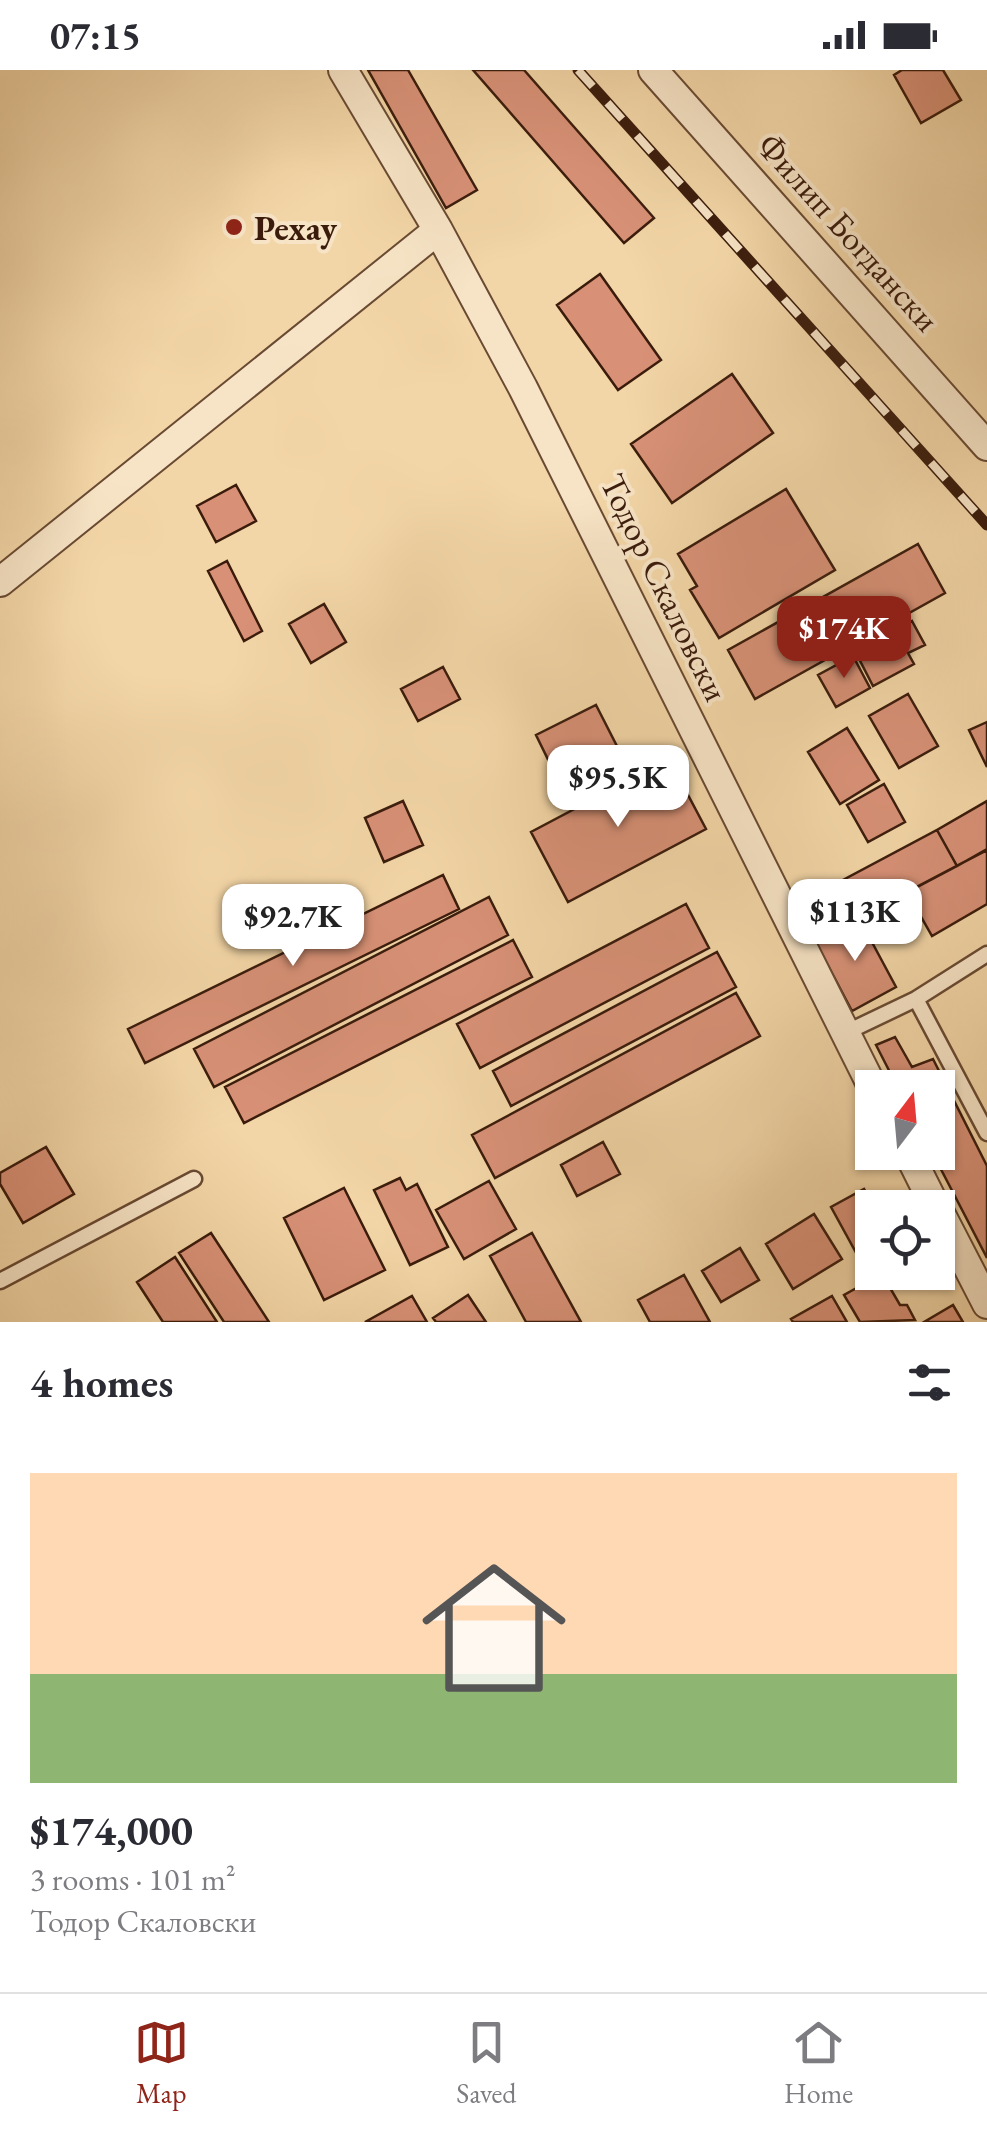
<!DOCTYPE html>
<meta charset="utf-8">
<style>
body{margin:0;font-family:"EB Garamond",serif;background:#f2f2f3;color:#2b2b33;height:100vh;display:flex;flex-direction:column;font-size:38px;white-space:nowrap}
*{box-sizing:border-box;margin:0}
p{font-size:32px;color:#7c7c81}
.icon{flex:none;width:55px;height:55px;fill:none;stroke:currentColor;stroke-width:2;stroke-linecap:round;stroke-linejoin:round}
.map{position:relative;height:1252px;overflow:hidden}
.details{display:flex;flex-direction:column;background:#fff;flex:1}
.details>*{flex:none}
.needle{width:65px;rotate:16deg}
.tools{position:absolute;left:855px;top:1000px;display:grid;gap:20px}
.tools a{display:grid;place-items:center;width:100px;height:100px;border-radius:0px;background:#fff;box-shadow:0 2px 8px #0004;font-size:50px}
.price{position:absolute;translate:-50% -85px;padding:0 22px;border-radius:20px;background:#fff;color:#222;font-size:32px;line-height:65px;filter:drop-shadow(0 2px 5px #0008)}
.price::after{content:'';position:absolute;left:50%;top:60px;width:30px;height:22px;margin-left:-15px;background:inherit;clip-path:polygon(0 0,100% 0,50% 100%)}
.price.on{background:#8f2418;color:#fff}
ul{padding:0;list-style:none}
li{display:grid;align-content:center;gap:20px;height:530px;padding:0 30px}
li span{display:grid;place-items:center;height:310px;border-radius:0px;color:#555}
li>.icon{margin-inline-start:auto}
span .icon{width:180px;height:180px;fill:#fffc;stroke-width:1}
li b{font-size:42px}
h2{display:flex;justify-content:space-between;align-items:center;height:120px;padding:0 30px;font-size:42px}
.status{display:flex;justify-content:space-between;align-items:center;height:70px;padding:0 50px;background:#fff;direction:ltr}
.status svg{height:28px;fill:currentColor}
.tab-bar{display:flex;justify-content:space-around;align-items:center;height:140px;border-top:2px solid #e1e1e2;background:#fff;font-size:28px;color:#7c7c81}
.tab-bar a{display:grid;justify-items:center;gap:5px}
.tab-bar .on{color:#8f2418}
.map>svg:first-child{display:block}
</style>
<div class="status"><b>07:15</b><svg viewBox="0 0 49 12"><path d="M0 12V9h3v3zM5 12V6h3v6zM10 12V3h3v9zM15 12V0h3v12zM26 1h20v11H26zM47 4h2v5h-2z"/></svg></div>
<div class="map">
<svg width="987" height="1252" viewBox="0 0 987 1252">
<rect width="100%" height="100%" fill="#f3d6a7"/>
<filter id="stains"><feTurbulence type="fractalNoise" baseFrequency=".002" numOctaves="4"/><feColorMatrix values="0 0 0 0 .2 0 0 0 0 .09 0 0 0 0 .02 0 0 0 .5 -.17"/></filter>
<radialGradient id="worn" r=".72"><stop offset=".6" stop-color="#630" stop-opacity="0"/><stop offset="1" stop-color="#630" stop-opacity=".3"/></radialGradient>
<!-- building -->
<path fill="#d89177" stroke="#3b1c0c" stroke-width="2.5" d="M368,0H408L477,120L446,138Z
M473,0H524L654,148L624,173Z
M902,0H943L961,30L921,53L894,5Z
M600,204L661,290L618,320L557,235Z
M732,304L773,363L672,433L631,374Z
M236,415L256,451L216,472L197,436Z
M786,419L835,500L719,568L690,520L697,516L678,484Z
M918,474L945,523L755,629L728,580Z
M227,491L262,561L244,571L208,501Z
M324,534L346,572L311,593L289,554Z
M912,551L925,575L908,583L914,594L873,616L855,581Z
M853,586L870,618L836,637L818,605Z
M443,597L460,629L418,651L401,619Z
M908,624L938,676L899,698L869,646Z
M596,635L622,686L561,716L536,665Z
M987,652V697L969,660Z
M847,658L879,710L840,734L808,682Z
M669,689L706,759L568,832L531,762Z
M884,714L905,752L868,772L847,735Z
M403,731L423,775L384,792L365,748Z
M987,731V779L957,796L937,760Z
M937,760L957,796L815,871L796,835Z
M987,780V834L932,866L907,822Z
M443,805L459,839L145,993L128,959Z
M489,827L508,865L214,1017L194,979Z
M686,834L709,878L480,998L457,954Z
M859,848L896,917L852,941L815,871Z
M513,870L532,907L244,1053L225,1017Z
M717,882L736,917L511,1036L493,1001Z
M736,923L760,966L495,1108L472,1065Z
M895,967L912,997L933,989L987,1096V1188L932,1082H938V1018H898L876,975Z
M603,1072L620,1104L577,1126L561,1095Z
M46,1077L74,1124L23,1153L0,1114V1103Z
M400,1108L406,1120L417,1114L448,1177L410,1195L374,1120Z
M489,1111L516,1159L464,1189L436,1140Z
M344,1118L385,1200L324,1230L284,1148Z
M864,1119L875,1138L872,1181L859,1188L831,1137Z
M814,1144L842,1189L793,1219L766,1174Z
M211,1163L269,1252H224L179,1183Z
M532,1163L581,1252H526L490,1186Z
M740,1178L759,1210L721,1232L702,1201Z
M175,1187L217,1252H163L137,1212Z
M882,1204L900,1235H907L915,1250L860,1252L844,1225Z
M684,1205L710,1252H650L638,1230Z
M468,1225L486,1252H436L433,1248Z
M412,1226L427,1252H365Z
M832,1226L847,1252H793L791,1249Z
M953,1235L963,1252H924Z"/>
<g fill="none" stroke-linecap="round" stroke-linejoin="round">
<!-- lane casing -->
<g stroke="#694a33" stroke-width="19">
<path id="lane" d="M916,929L987,1063
M845,963L916,929L987,884
M0,1211L194,1109"/>
</g>
<!-- street casing -->
<g stroke="#694a33" stroke-width="32">
<path id="street" d="M343,0L438,160L523,318L873,1018
M653,0L987,376
M0,512L438,160
M908,1082L936,1138
M938,1139L987,1234"/>
</g>
<!-- lane -->
<use href="#lane" stroke="#f7e4c6" stroke-width="14"/>
<!-- street -->
<use href="#street" stroke="#f7e4c6" stroke-width="28"/>
<!-- rail casing -->
<g stroke="#3b1c0c" stroke-width="11">
<path id="rail" d="M578,0L987,455"/>
</g>
<!-- rail -->
<use href="#rail" stroke="#f7e4c6" stroke-width="8" stroke-dasharray="22" stroke-linecap="butt"/>
</g>
<!-- markers -->
<circle fill="#8f2418" stroke="#f7e4c6" stroke-width="4" cx="234" cy="157" r="10"/>
<g text-anchor="middle" dominant-baseline="central" stroke-width="8" stroke-linejoin="round" paint-order="stroke">
<!-- poi labels -->
<g font-size="35" font-weight="bold" fill="#3b1c0c" stroke="#f7e4c6" text-anchor="start">
<text x="254" y="157">Рехау</text>
</g>
<!-- street labels -->
<g font-size="35" fill="#3b1c0c" stroke="#f7e4c6">
<text transform="translate(849 162) rotate(48)">Филип Богдански</text>
<text transform="translate(665 517) rotate(64)">Тодор Скаловски</text>
</g>
</g>
<rect width="100%" height="100%" filter="url(#stains)"/>
<rect width="100%" height="100%" fill="url(#worn)"/>
</svg>
<div class="tools">
<a><svg class="needle" viewBox="-14 -14 28 28"><path d="M0-13l5 13h-10z" fill="#e53935"/><path d="M0 13l5-13h-10z" fill="#7c7c81"/></svg></a>
<a><svg class="icon" aria-label="locate" viewBox="0 0 24 24"><circle cx="12" cy="12" r="6"/><path d="M12 2v4M12 18v4M2 12h4M18 12h4"/></svg></a>
</div>
<b class="price on" style="left:844px;top:611px">$174K</b>
<b class="price" style="left:618px;top:760px">$95.5K</b>
<b class="price" style="left:855px;top:894px">$113K</b>
<b class="price" style="left:293px;top:899px">$92.7K</b>
</div>
<section class="details">
<h2>4 homes<svg class="icon" aria-label="filters" viewBox="0 0 24 24"><path d="M4 7h16M4 17h16"/><circle cx="9" cy="7" r="2"/><circle cx="15" cy="17" r="2"/></svg></h2>
<ul>
<li><span style="background:linear-gradient(#ffd9b3 65%,#8fb573 0)"><svg class="icon" aria-label="home" viewBox="0 0 24 24"><path d="M3 11l9-7 9 7M6 9v11h12V9"/></svg></span><div><b>$174,000</b><p>3 rooms · 101 m²</p><p>Тодор Скаловски</p></div></li>
</ul>
</section>
<nav class="tab-bar">
<a class="on"><svg class="icon" aria-label="map" viewBox="0 0 24 24"><path d="M3 6l6-2 6 2 6-2v14l-6 2-6-2-6 2zM9 4v14M15 6v14"/></svg>Map</a>
<a><svg class="icon" aria-label="saved" viewBox="0 0 24 24"><path d="M7 4h10v16l-5-4-5 4z"/></svg>Saved</a>
<a><svg class="icon" aria-label="home" viewBox="0 0 24 24"><path d="M3 11l9-7 9 7M6 9v11h12V9"/></svg>Home</a>
</nav>
